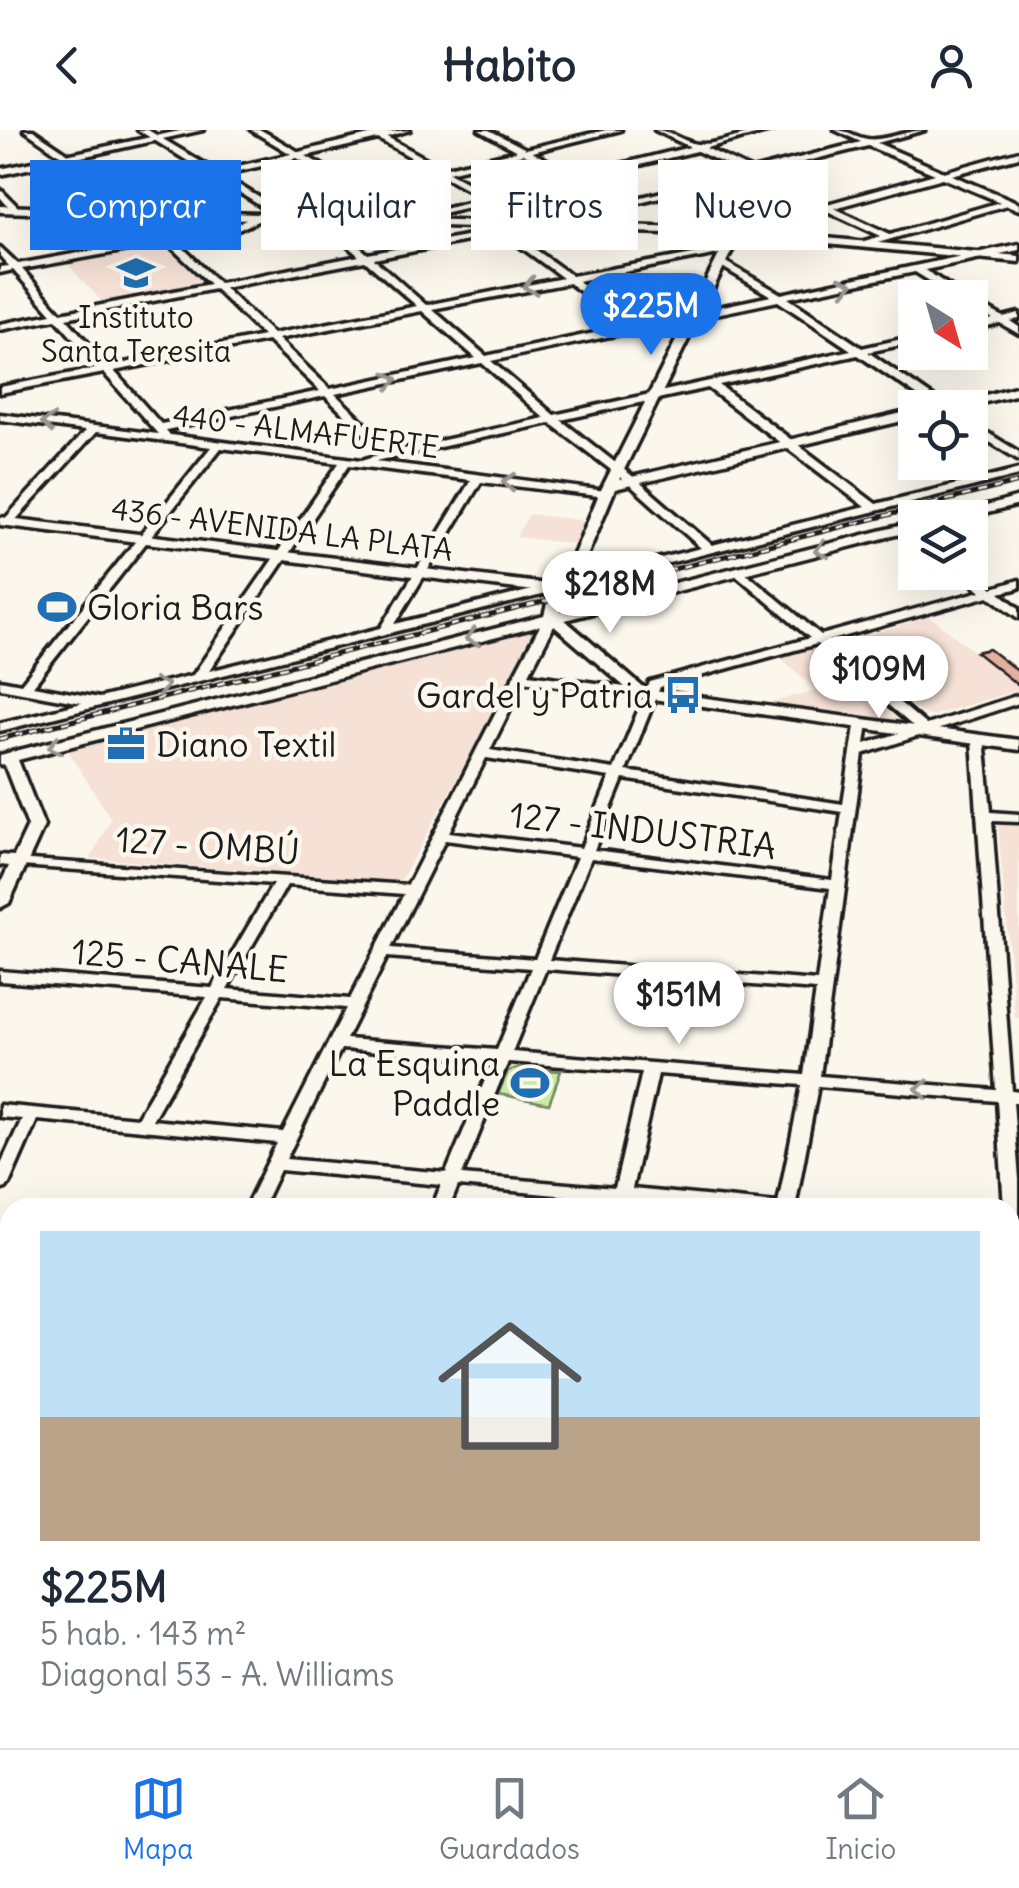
<!DOCTYPE html>
<html lang="es">
<meta charset="utf-8">
<style>
body{margin:0;font-family:Delius,sans-serif;background:#f2f2f3;color:#1f2937;height:100vh;display:flex;flex-direction:column;font-size:38px;white-space:nowrap}
*{box-sizing:border-box;margin:0}
p{font-size:32px;color:#747a83}
.icon{flex:none;width:55px;height:55px;fill:none;stroke:currentColor;stroke-width:2;stroke-linecap:round;stroke-linejoin:round}
.map{position:relative;flex:1;overflow:hidden}
.details{position:absolute;left:0px;top:1068px;width:1020px;height:552px;display:flex;flex-direction:column;background:#fff;border-radius:30px 30px 0 0;box-shadow:0 10px 40px #0002}
.details>*{flex:none}
.top-card{position:absolute;left:30px;top:30px;width:960px;height:90px;display:flex;gap:20px}
.needle{width:65px;rotate:143deg}
.fabs{position:absolute;left:898px;top:150px;display:grid;gap:20px}
.fabs a{display:grid;place-items:center;width:90px;height:90px;border-radius:0px;background:#fff;box-shadow:0 10px 40px #0002;font-size:50px}
.price{position:absolute;translate:-50% -85px;padding:0 22px;border-radius:35px;background:#fff;color:#222;font-size:32px;line-height:65px;filter:drop-shadow(0 2px 5px #0008)}
.price::after{content:'';position:absolute;left:50%;top:60px;width:30px;height:22px;margin-left:-15px;background:inherit;clip-path:polygon(0 0,100% 0,50% 100%)}
.price.selected{background:#1a73e8;color:#fff}
ul{padding:0;list-style:none}
li{display:grid;align-content:center;gap:20px;height:530px;padding:0 40px}
li span{display:grid;place-items:center;height:310px;border-radius:0px;color:#555}
li>.icon{margin-inline-start:auto}
span .icon{width:180px;height:180px;fill:#fffc;stroke-width:1}
li b{font-size:42px}
.tag{padding:0 35px;border-radius:0px;background:#fff;box-shadow:0 10px 40px #0002;font-size:35px;line-height:90px}
.tag.selected{background:#1a73e8;color:#fff}
header{display:flex;justify-content:space-between;align-items:center;height:130px;padding:0 40px;background:#fff;font-size:45px;font-weight:700}
.dock{display:flex;justify-content:space-around;align-items:center;height:140px;border-top:2px solid #e0e1e3;background:#fff;font-size:28px;color:#747a83}
.dock a{display:grid;justify-items:center;gap:5px}
.dock .selected{color:#1a73e8}
.map>svg:first-child{display:block}
</style>
<header><svg class="icon" aria-label="back" viewBox="0 0 24 24"><path d="M15 5l-7 7 7 7"/></svg>Habito<svg class="icon" aria-label="person" viewBox="0 0 24 24"><circle cx="12" cy="8" r="4"/><path d="M4 21q1-7 8-7t8 7"/></svg></header>
<div class="map">
<svg width="1019" height="1618" viewBox="0 0 1019 1618">
<rect width="100%" height="100%" fill="#fbf7ec"/>
<filter id="ink" filterUnits="userSpaceOnUse"><feTurbulence type="fractalNoise" baseFrequency=".01" numOctaves="2"/><feDisplacementMap in="SourceGraphic" scale="20" xChannelSelector="R" yChannelSelector="G"/><feConvolveMatrix kernelMatrix="1 2 1 2 8 2 1 2 1" color-interpolation-filters="sRGB"/></filter>
<g filter="url(#ink)">
<!-- built -->
<path fill="#f5e1d5" d="M166,114L208,155L104,174L66,132Z
M529,384L586,391H587L575,414L516,407Z
M930,487L1019,556V560L930,586L922,584L839,514Z
M530,500L537,502L402,749L394,752L91,728L111,689L65,616Z
M811,519L818,520L901,592L767,574L816,560L780,527Z
M1003,693L1019,695V888H1015L998,696Z"/>
<!-- green -->
<path fill="#c9eba4" stroke="#728460" stroke-width="2.5" d="M518,938L561,941L549,974L498,964L508,941Z"/>
<!-- building -->
<path fill="#e6ae9e" stroke="#1c1c1c" stroke-width="2.5" d="M989,519L1019,542V556L976,522Z"/>
<g fill="none" stroke-linecap="round" stroke-linejoin="round">
<!-- minor casing -->
<g stroke="#1c1c1c" stroke-width="7">
<path id="minor" d="M24,0H33L125,62L207,43L138,0H148L216,41L291,24L251,0H261L299,22L377,3L410,0L387,7L443,38L517,21L479,0H489L526,19L606,0H621L532,22L576,45L690,17L655,0C672,0 686,15 701,14C724,14 748,0 774,0L706,18L752,40L861,12L835,0C848,0 855,7 867,9C882,12 908,0 925,0L877,13L944,42L1019,21V27L952,45L1012,70L1019,74V80L1007,75L864,117L859,114L861,112L881,106L825,80L733,104V100L818,77L750,45L513,103L572,146L732,117L734,119L729,122L578,151L637,194L771,166L719,135V131L722,130L781,164L1019,114V120L925,140L968,168H957L915,142L788,168L862,218L915,206V212L868,222L949,278H936L858,225L719,255L876,374L1019,339V345L0,601V593L82,573L0,558V550L21,554L211,317L96,302L12,394H4L2,392L85,301L0,290V284L158,304L104,243L0,263V257L99,238L56,189L0,200V194L52,184L13,140L0,143V137L9,136L0,126V117L18,134L162,108L145,91L144,83L122,68L53,83V79L116,64ZM378,9L434,40L360,57L306,26ZM868,16L935,44L827,74L759,43ZM697,21L742,42L626,71L583,49ZM523,24L568,47L493,66L449,42ZM297,28L351,59L275,77L222,45ZM440,44L484,68L399,89V93L491,72L530,94L368,124L322,86L318,89L319,91L359,126L219,153L176,111L238,100L277,82ZM214,47L267,80L233,96L171,107L152,88L151,80L131,66ZM943,48L1000,72L890,104L834,78ZM574,51L616,73L540,92L500,70ZM503,104L563,148L426,175L374,129ZM167,113L210,154L61,183L22,139ZM365,131L417,176L273,204L224,158ZM569,153L627,196L486,226L432,179ZM215,159L263,206L109,236L66,188ZM778,171L851,220L554,285L491,231ZM422,181L476,228L330,259L278,209ZM268,211L320,261L161,294L114,241ZM482,233L544,288L394,321L335,264ZM708,258L865,377L712,415L636,349L561,290ZM325,266L384,323L362,330L170,305L166,300ZM550,293L628,353L701,418L395,494L481,352L606,367L612,364L606,361L376,331ZM221,318L339,333L193,545L99,568L33,556ZM349,335L471,350L381,498L209,541Z
M0,59L19,78V82H13L0,67Z
M970,168L1003,187L1019,183V189L1010,191L1019,197V204L1000,193L970,200V194L993,189L970,175Z
M970,292L1019,322V330L970,300Z
M739,437L821,505L981,461L959,442H970V440L993,458L1019,450V458L1000,463L1019,478V488L989,466L828,511L926,595L1019,565V573L863,624L820,946L996,960L972,610L974,607H984L991,682L1019,684V692L992,691L1012,961L1019,962V972H1013L1019,1050V1176L1013,1174L1010,1169V1078H1004L997,971L818,956L795,1078H700L629,1071L628,1078H610L612,1070L458,1056L449,1078H432L441,1055L280,1040L262,1078H245L277,1013L37,990L9,1054L6,1058L0,1060V1036L22,989L0,987V975L137,988L207,867L0,851V841L212,858L273,754L21,736L16,735L14,732L16,729L408,755L515,544L520,543L526,547L490,620L614,639L650,552L810,508L735,444L733,441ZM817,514L915,598L865,614L868,593L866,590H856L843,674L626,641L660,557ZM486,628L610,647L581,718L449,702ZM623,649L842,682L832,750L594,720ZM445,710L577,727L535,829L391,818ZM591,728L830,758L817,851L549,830ZM287,755L404,764L350,869L227,859ZM387,827L531,838L497,920L346,909ZM546,839L816,860L804,945L512,922ZM222,868L346,878L283,1002L152,990ZM341,919L493,931L446,1043L286,1029ZM508,932L642,942L615,1058L462,1045ZM658,944L802,955L778,1073L632,1059Z
M0,1128L10,1129V1141L0,1140Z
M10,1216V1230L0,1232V1218Z
M1010,1257L1019,1258V1272L1010,1271Z
M0,1345L10,1347V1363L0,1361Z
M1010,1444L1019,1445V1463L1010,1462Z
M10,1555V1586L8,1591L0,1593V1562L2,1557Z
M209,1610H310L316,1618H235L230,1613L227,1618H205Z
M481,1610H503L501,1618H479Z
M692,1610H714L713,1618H691Z"/>
</g>
<!-- tertiary casing -->
<g stroke="#1c1c1c" stroke-width="7">
<path id="tertiary" d="M184,0H203L0,45V39Z
M0,76L720,98L1019,126V132L739,106L619,350L915,280V288L615,359L577,450L565,461L560,482L915,392V400L565,490L646,560L1019,610V620L515,550L513,547L540,496L18,630L44,696L9,773L0,778V755L9,736L0,735V725L14,726L28,696L4,634L0,635V625L544,486L550,463L0,395V387L555,455L564,448L599,364L729,105L0,82ZM554,496L625,557L529,544Z
M1019,256V264L961,278H938Z
M1019,367V375L968,388H943Z"/>
</g>
<!-- minor -->
<use href="#minor" fill="#fbf7ec" fill-rule="evenodd"/>
<!-- tertiary -->
<use href="#tertiary" fill="#fbf7ec" fill-rule="evenodd"/>
<!-- rail casing -->
<g stroke="#1c1c1c" stroke-width="5">
<path id="rail" d="M0,609L1019,352"/>
</g>
<!-- rail -->
<use href="#rail" stroke="#fbf7ec" stroke-width="2.5" stroke-dasharray="8" stroke-linecap="butt"/>
</g>
<!-- one-way arrows -->
<defs><path id="oneway-chevron" d="M-2-3.5L2.5 0L-2 3.5" fill="none" stroke-width="1.6" stroke-linecap="round" stroke-linejoin="round" transform="scale(2.5)"/></defs>
<g stroke="#97948e">
<use href="#oneway-chevron" transform="translate(846 155) rotate(-12)"/>
<use href="#oneway-chevron" transform="translate(530 156) rotate(169)"/>
<use href="#oneway-chevron" transform="translate(391 250) rotate(-12)"/>
<use href="#oneway-chevron" transform="translate(48 293) rotate(-173)"/>
<use href="#oneway-chevron" transform="translate(509 352) rotate(-173)"/>
<use href="#oneway-chevron" transform="translate(821 420) rotate(166)"/>
<use href="#oneway-chevron" transform="translate(472 508) rotate(165)"/>
<use href="#oneway-chevron" transform="translate(162 556) rotate(-14)"/>
<use href="#oneway-chevron" transform="translate(55 616) rotate(166)"/>
<use href="#oneway-chevron" transform="translate(922 959) rotate(-175)"/>
</g>
</g>
<!-- icons -->
<defs>
<g id="university-bare" transform="scale(3)"><path d="M0-5L7-2L0 1L-7-2ZM-4 1L0 2.5L4 1V4Q0 6-4 4Z" fill="#1f6fb2" stroke="#fbf7ec" stroke-width="2.5" paint-order="stroke"/></g>
<g id="stadium-bare" transform="scale(3)"><path d="M0-5a6.5 5 0 1 0 0 10a6.5 5 0 1 0 0-10ZM-3.5-1.8h7v3.6h-7Z" fill="#1f6fb2" stroke="#fbf7ec" stroke-width="2.5" paint-order="stroke"/></g>
<g id="bus-bare" transform="scale(3)"><path d="M-5-6H5V4H4V6H2V4H-2V6H-4V4H-5ZM-3.5-4V0h7V-4ZM-3.5 1.2v1.5H-2V1.2ZM2 1.2v1.5H3.5V1.2Z" fill="#1f6fb2" stroke="#fbf7ec" stroke-width="2.5" paint-order="stroke"/></g>
<g id="office-bare" transform="scale(3)"><path d="M-6-3h4V-5.5h4V-3h4V5H-6ZM-1-4.5V-3h2v-1.5ZM-6 0V1H6V0Z" fill="#1f6fb2" stroke="#fbf7ec" stroke-width="2.5" paint-order="stroke"/></g>
</defs>
<g fill-rule="evenodd">
<use href="#university-bare" x="136" y="143"/>
<use href="#stadium-bare" x="57" y="477"/>
<use href="#bus-bare" x="683" y="565"/>
<use href="#office-bare" x="126" y="614"/>
<use href="#stadium-bare" x="530" y="953"/>
</g>
<g text-anchor="middle" dominant-baseline="central" stroke-width="9" stroke-linejoin="round" paint-order="stroke">
<!-- far-poi labels -->
<g font-size="30" fill="#1c1c1c" stroke="#fbf7ec">
<text x="136" y="187">Instituto<tspan x="136" dy="34">Santa Teresita</tspan></text>
</g>
<!-- far-street labels -->
<g font-size="30" fill="#1c1c1c" stroke="#fbf7ec">
<text transform="translate(306 301) rotate(7)">440 - ALMAFUERTE</text>
<text transform="translate(282 399) rotate(7)">436 - AVENIDA LA PLATA</text>
</g>
<!-- poi labels -->
<g font-size="35" fill="#1c1c1c" stroke="#fbf7ec" text-anchor="start">
<text x="87" y="477">Gloria Bars</text>
<text x="653" y="565" text-anchor="end">Gardel y Patria</text>
<text x="156" y="614">Diano Textil</text>
<text x="500" y="933" text-anchor="end">La Esquina<tspan x="500" dy="40">Paddle</tspan></text>
</g>
<!-- street labels -->
<g font-size="35" fill="#1c1c1c" stroke="#fbf7ec">
<text transform="translate(643 700) rotate(7)">127 - INDUSTRIA</text>
<text transform="translate(208 715) rotate(4)">127 - OMBÚ</text>
<text transform="translate(180 830) rotate(5)">125 - CANALE</text>
</g>
</g>
</svg>
<div class="fabs">
<a><svg class="needle" viewBox="-14 -14 28 28"><path d="M0-13l5 13h-10z" fill="#e53935"/><path d="M0 13l5-13h-10z" fill="#747a83"/></svg></a>
<a><svg class="icon" aria-label="locate" viewBox="0 0 24 24"><circle cx="12" cy="12" r="6"/><path d="M12 2v4M12 18v4M2 12h4M18 12h4"/></svg></a>
<a><svg class="icon" aria-label="layers" viewBox="0 0 24 24"><path d="M12 4l9 5-9 5-9-5zM3 14l9 5 9-5"/></svg></a>
</div>
<b class="price selected" style="left:651px;top:228px">$225M</b>
<b class="price" style="left:610px;top:506px">$218M</b>
<b class="price" style="left:879px;top:591px">$109M</b>
<b class="price" style="left:679px;top:917px">$151M</b>
<div class="top-card">
<a class="tag selected">Comprar</a>
<a class="tag">Alquilar</a>
<a class="tag">Filtros</a>
<a class="tag">Nuevo</a>
</div>
<section class="details">
<ul>
<li><span style="background:linear-gradient(#bfe0f5 60%,#b9a48a 0)"><svg class="icon" aria-label="home" viewBox="0 0 24 24"><path d="M3 11l9-7 9 7M6 9v11h12V9"/></svg></span><div><b>$225M</b><p>5 hab. · 143 m²</p><p>Diagonal 53 - A. Williams</p></div></li>
</ul>
</section>
</div>
<nav class="dock">
<a class="selected"><svg class="icon" aria-label="map" viewBox="0 0 24 24"><path d="M3 6l6-2 6 2 6-2v14l-6 2-6-2-6 2zM9 4v14M15 6v14"/></svg>Mapa</a>
<a><svg class="icon" aria-label="saved" viewBox="0 0 24 24"><path d="M7 4h10v16l-5-4-5 4z"/></svg>Guardados</a>
<a><svg class="icon" aria-label="home" viewBox="0 0 24 24"><path d="M3 11l9-7 9 7M6 9v11h12V9"/></svg>Inicio</a>
</nav>
